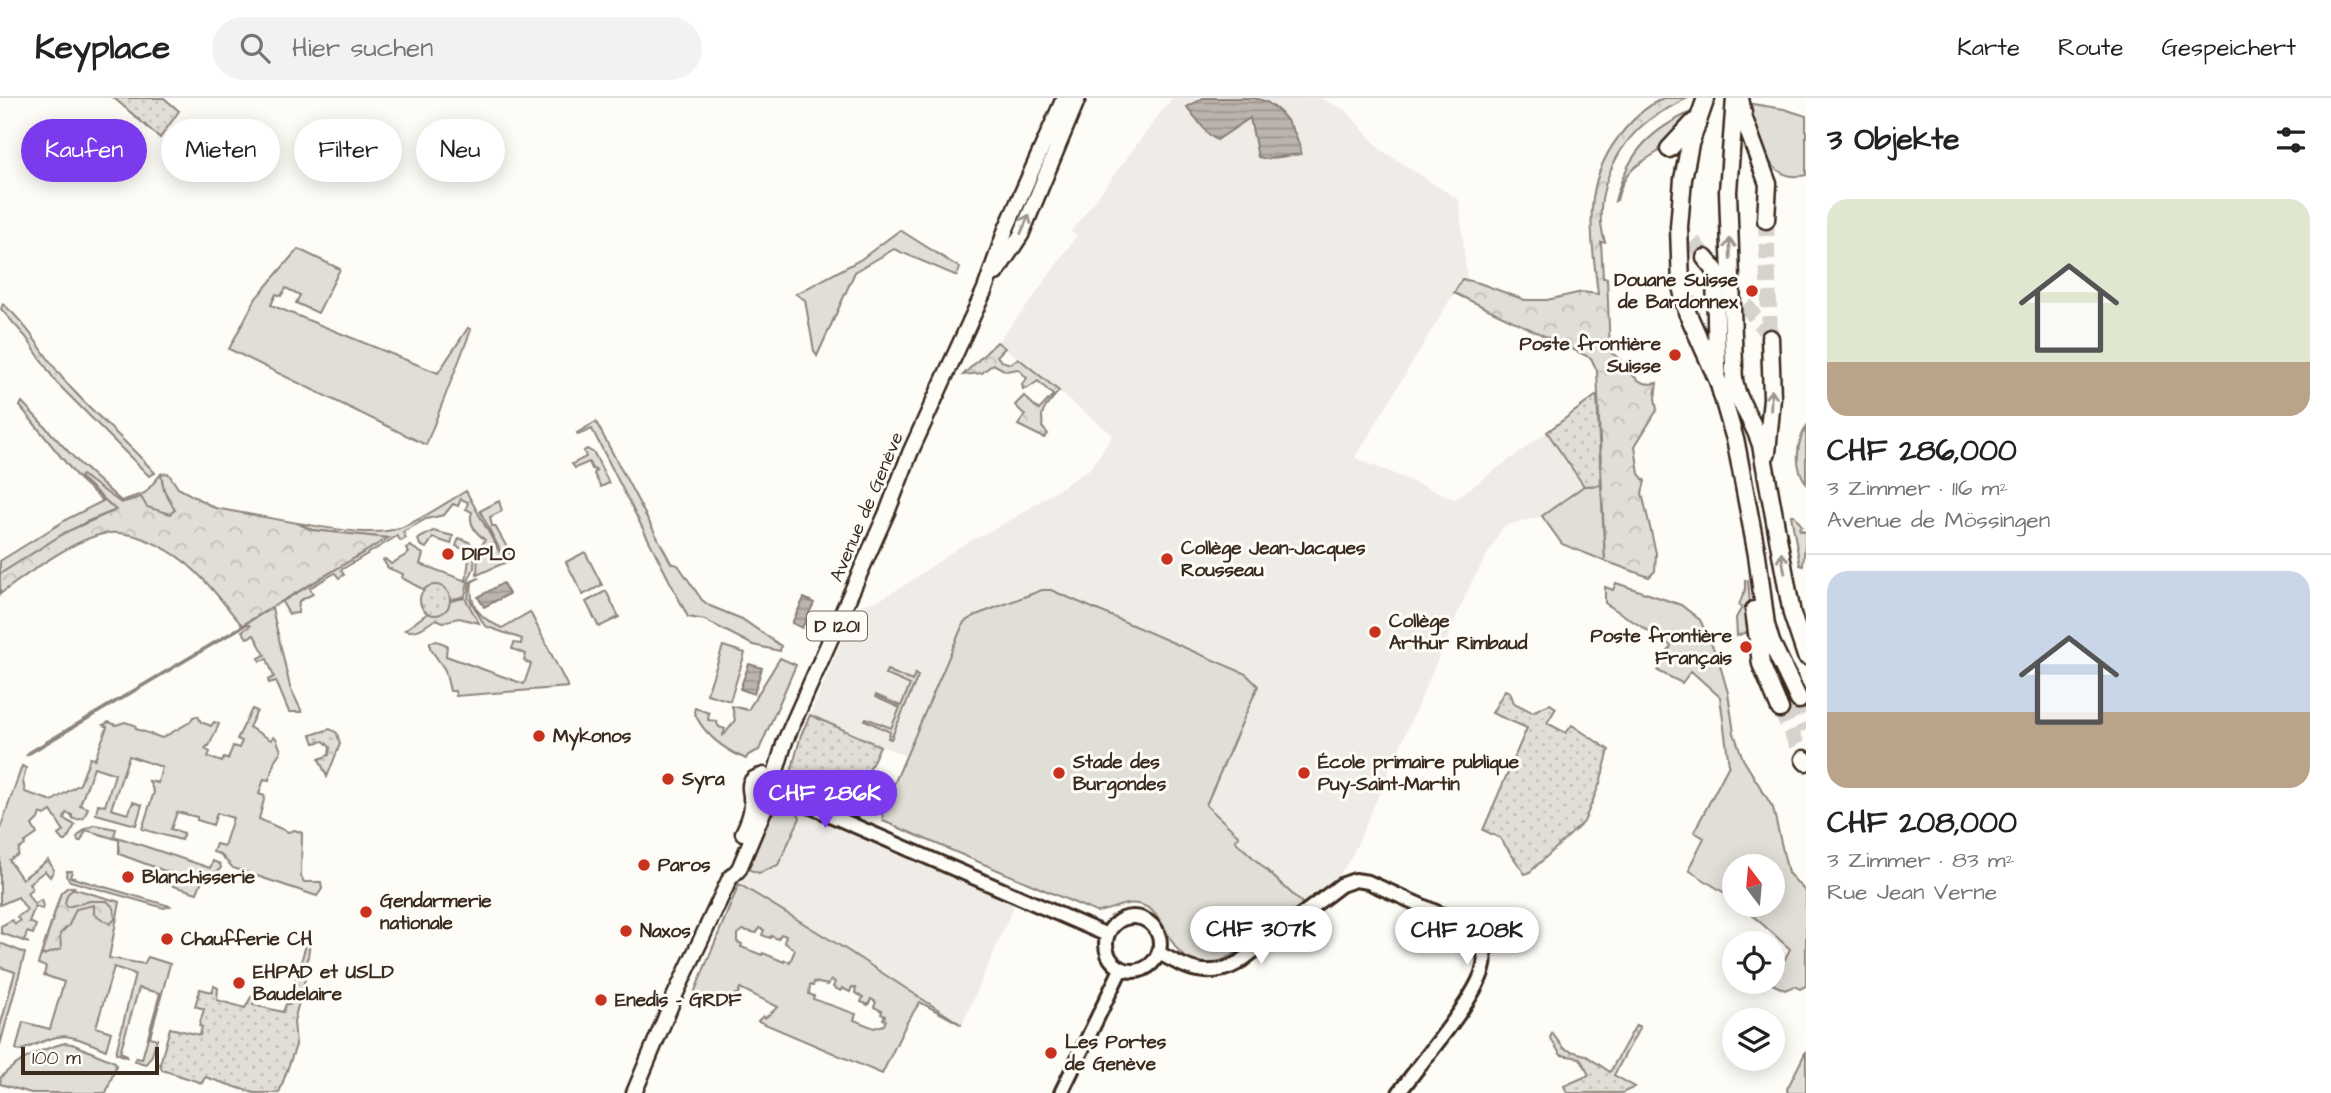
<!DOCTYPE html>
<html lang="de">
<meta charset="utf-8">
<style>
body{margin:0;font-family:"Architects Daughter",sans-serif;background:#f2f2f2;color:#222;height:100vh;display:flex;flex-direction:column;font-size:26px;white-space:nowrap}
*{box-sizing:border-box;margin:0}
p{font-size:23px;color:#767676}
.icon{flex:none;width:38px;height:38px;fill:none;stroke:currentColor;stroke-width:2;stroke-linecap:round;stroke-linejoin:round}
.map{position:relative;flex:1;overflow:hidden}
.sheet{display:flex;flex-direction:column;background:#fff;width:525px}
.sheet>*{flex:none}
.top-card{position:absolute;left:21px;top:21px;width:665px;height:63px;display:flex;gap:14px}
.needle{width:46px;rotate:344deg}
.controls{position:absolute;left:1722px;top:756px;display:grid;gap:14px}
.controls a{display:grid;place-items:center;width:63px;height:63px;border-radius:50%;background:#fff;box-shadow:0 4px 18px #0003;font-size:35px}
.scale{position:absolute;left:21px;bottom:18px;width:138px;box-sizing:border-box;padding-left:7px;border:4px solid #3b2a1e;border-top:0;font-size:19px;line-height:24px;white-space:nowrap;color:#3b2a1e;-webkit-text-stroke:5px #fdfcf7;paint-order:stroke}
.price{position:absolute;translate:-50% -60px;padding:0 16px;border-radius:24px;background:#fff;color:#222;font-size:23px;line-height:46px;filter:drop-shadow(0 2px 4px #0008)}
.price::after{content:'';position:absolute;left:50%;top:42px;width:21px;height:16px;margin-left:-10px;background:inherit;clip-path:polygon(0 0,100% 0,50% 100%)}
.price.current{background:#7c3aed;color:#fff}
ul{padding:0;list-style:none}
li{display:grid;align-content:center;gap:14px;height:371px;padding:0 21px}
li+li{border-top:2px solid #e0e0e0}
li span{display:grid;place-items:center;height:217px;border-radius:21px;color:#555}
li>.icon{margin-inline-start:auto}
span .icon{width:126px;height:126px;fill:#fffc;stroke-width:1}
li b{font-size:30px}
h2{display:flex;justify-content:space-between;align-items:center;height:84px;padding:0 21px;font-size:30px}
.tag{padding:0 24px;border-radius:32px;background:#fff;box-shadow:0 4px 18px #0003;font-size:24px;line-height:63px}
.tag.current{background:#7c3aed;color:#fff}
header{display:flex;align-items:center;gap:42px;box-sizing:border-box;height:98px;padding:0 35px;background:#fff;border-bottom:2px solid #e0e0e0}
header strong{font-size:33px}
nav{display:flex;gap:38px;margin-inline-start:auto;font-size:24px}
.search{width:490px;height:63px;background:#f2f2f2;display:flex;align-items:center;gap:18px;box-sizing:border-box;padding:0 24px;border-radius:38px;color:#767676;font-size:26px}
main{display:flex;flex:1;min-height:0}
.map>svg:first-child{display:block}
</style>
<header>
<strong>Keyplace</strong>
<div class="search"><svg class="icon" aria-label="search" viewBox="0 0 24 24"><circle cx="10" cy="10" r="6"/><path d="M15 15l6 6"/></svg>Hier suchen</div>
<nav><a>Karte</a><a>Route</a><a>Gespeichert</a></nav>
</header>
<main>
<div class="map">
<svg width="1806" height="995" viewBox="0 0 1806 995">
<defs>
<pattern id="forest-crowns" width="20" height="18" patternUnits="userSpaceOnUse" patternTransform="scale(1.75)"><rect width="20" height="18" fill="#e1ded7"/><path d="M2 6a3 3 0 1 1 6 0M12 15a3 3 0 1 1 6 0" fill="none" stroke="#c2bfb8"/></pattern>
<pattern id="park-dots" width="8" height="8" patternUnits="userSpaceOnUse" patternTransform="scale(1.75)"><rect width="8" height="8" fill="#e1ded7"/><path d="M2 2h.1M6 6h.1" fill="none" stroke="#c2bfb8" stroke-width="1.8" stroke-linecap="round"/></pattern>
<pattern id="water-rules" width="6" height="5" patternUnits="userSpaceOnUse" patternTransform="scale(1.75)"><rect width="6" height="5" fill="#bbb4ad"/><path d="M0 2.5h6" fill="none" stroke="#99938c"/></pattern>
</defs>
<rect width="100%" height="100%" fill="#fdfcf7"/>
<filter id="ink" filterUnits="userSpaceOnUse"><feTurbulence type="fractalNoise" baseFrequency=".0143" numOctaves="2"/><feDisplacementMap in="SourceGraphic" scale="14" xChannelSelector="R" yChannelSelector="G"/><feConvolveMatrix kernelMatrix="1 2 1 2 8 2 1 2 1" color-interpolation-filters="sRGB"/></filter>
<g filter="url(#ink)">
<!-- built -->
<path fill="#efece7" d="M1172,0H1321L1345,12L1381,52L1459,102L1467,182H1462L1355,360L1455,401L1547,334L1584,388L1542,418L1504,428L1471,485L1353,756L1339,778L1228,862L1207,866L1191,863L1179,855L1157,818L1143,807L1128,805L1106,813L1096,814L883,723L882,714L905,658L810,617L856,509L881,501L908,485L959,449L1013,421L1091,370L1113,337L997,244L1031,203L1077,137L1071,134Z
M788,706L1016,803L962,927L847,852L739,786L770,718Z"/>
<!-- grass -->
<path fill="#e1ded7" stroke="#8e847a" stroke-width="2" fill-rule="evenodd" d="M1746,5L1784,11L1806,18V77C1765,87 1756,35 1746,5Z
M1689,15C1685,26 1678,39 1668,47C1642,66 1625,67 1617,102L1615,103C1627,58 1647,34 1689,15Z
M900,132L960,170L957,178L894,151L855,174L817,258L814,253L805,202L796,196L860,162Z
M298,151L340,171L318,215L296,205L300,197L286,190L281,198L276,196L271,207L438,275L468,230L471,232L426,347L229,251L256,200Z
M22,304L79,365L121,403L145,395L161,376L164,392L175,412L170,416L121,405L80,379L116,412L86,424L0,476V463L69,420L103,403L78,380L20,308Z
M596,324L671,465L678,467L702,502L710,508L742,521L781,548L780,553L753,547L705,522L688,519L592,331L578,337L577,335Z
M587,351L594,355L609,385L601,389L594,376L596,372L592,371L589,364L575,370L572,366L586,359L584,353Z
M1601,387L1605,463L1562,446L1542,418L1584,388Z
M466,393L500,455L509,454L513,461L477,477L478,453L485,442C476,435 468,425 472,414L466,411L468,404L461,401L458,408L453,406L444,417L426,421L403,434L406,440L401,443L397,438L341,472L344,477L339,480L335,475L310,490L313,496L299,503L298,515L289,516L282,504L387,440L312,432L297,425C326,429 371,440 400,430C421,422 446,405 466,393Z
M499,403L502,413L490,419L492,428H495L509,453L501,454L480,413Z
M1791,417H1794L1802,428L1799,430L1801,433L1803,432L1806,435L1803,468L1800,467Z
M433,433L453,438L451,446L433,440L426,450L420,447L418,441Z
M459,440L469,444L475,451L474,470L468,483L465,498L450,502C447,489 435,483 424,492L402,480L403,476L388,470L383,462L385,461L391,466L409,455L406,450L410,448L423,456L420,466L466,483L470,454L456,448Z
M585,454L602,487L583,497L566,464Z
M479,480L472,484C468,508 481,521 502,530L530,514L568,589L456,598L455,593H450L445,572L430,550V544L437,543L447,547L446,558L524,586L531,566L524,563L526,556L512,551L514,545L521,546L522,541L485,528L468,499L470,484Z
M1745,482L1748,483L1753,538H1748L1746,534L1737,538L1736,520L1742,509L1739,507L1745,492Z
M1616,485L1681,507L1700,522L1718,560L1728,595L1734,635L1743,661L1773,710L1788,775L1806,794V888L1800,891L1794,888L1785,892L1772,886L1790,851L1741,807H1773V768H1734V801L1690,773V768L1704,740L1694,734L1729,667L1720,599L1691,573L1682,585L1658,573L1671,548L1605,505V489L1613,492Z
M1042,492H1051L1246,576L1258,588L1206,707L1239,738L1235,743L1303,806C1287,817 1271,829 1255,841C1221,867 1192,884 1168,836C1161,823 1154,809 1138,806C1123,803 1111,813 1096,814L883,723L882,714L964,524L976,517Z
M606,493L619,519L599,529L586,504Z
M465,500L479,525L459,520L443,524L436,521C426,527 418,536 405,532L428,515H439L450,503Z
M272,510L290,589L302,614H289L276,583L269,585L268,582L274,579L267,561L260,563L259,560L265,557L254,537L247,540L242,533L250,528L248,526L26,658L29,654Z
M723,548L745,555L730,603L707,596Z
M780,560L796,567L759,652L748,657L746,661C723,651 704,637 694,614L695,610L709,615L708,622L716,623L719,629L725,631L723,637L725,636L735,622L732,608L748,612Z
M887,572L912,583L915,576L918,578L891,641L888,640L890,634L865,622L866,620L891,630L900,610L875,599L876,597L901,608L910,587L885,576Z
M252,611L257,613L249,629L271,642L273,639L276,640L281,653L275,662L269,682L264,681L259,696L265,698L259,721L288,734L295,732L302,735L301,778L304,784H321L322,791L317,798L233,770L220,756L213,754L216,746L224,748L233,720L217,715L213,727L197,722V719L177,714L171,731L184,735L181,742L142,731L154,694L149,683L158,685L162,669L129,658L111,711L128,716L133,704L142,707L136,727L96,716L98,706L105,708L115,676L94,669L80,707L88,710L84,720L77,722L72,720V717L66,715L64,721L75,727L66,743H63L58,737L64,733L51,713L45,717L40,715L38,721L32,727L37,736L24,745L25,747L19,751L18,757L9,762L22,781L48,762L54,772L50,779L45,773L29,785L32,791L27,795L34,806L41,802L43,808L42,811L35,808L29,824L36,827L33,836L27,834L24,843L29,845L1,835V828L12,822L15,826L20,823L17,819L27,812L18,799L0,807V731L22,668L26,670L23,683L25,694L52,703L80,686L90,660L95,661L107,629L103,627L109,624L116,627L125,624L135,627L136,631L162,640L190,624L193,619L198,618L201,624L211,628L214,624L219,626L209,648H207L205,651L210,654L208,659L222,664L224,660L228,661L233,648L239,650L242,643L237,641Z
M785,706L795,708L800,720L778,767L759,775L747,771L771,717Z
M95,727L116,731L114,738L210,770L213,763L220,766L221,770L217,774L203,780L197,795L173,788L171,785L173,776L119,756V742L86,732L81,743H78L77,739L85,731Z
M67,773H72L70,779L170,808L164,810L70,783L66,778Z
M739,786L847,852L962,927L920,904L907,924L882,976L758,923L763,918L765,920L778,909L740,890L738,896H735L732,910L697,897L694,895ZM759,830L764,832L762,837L770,840L771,838L778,841L781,836L786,838L784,844L795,852L790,864L785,862L784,864L763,855L762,857L741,849L742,846L737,844V837L743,832L757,835ZM831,882L835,884L833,889L841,893L842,890L850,894L852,889L856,890L855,895L863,899L861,904L868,907L871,901L876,904L874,909L882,913L881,916L885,918L883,921L886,922L884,927L874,930L854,922L856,916L813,901L814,898L809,896L810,887L813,888L814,884L828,887Z
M68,789L120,804L109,860L144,866L148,859L170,866L150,939L157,941L152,957L146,966L135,963L136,960L142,961L160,895L139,890L120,954L127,957V959L116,955L135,876L114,869L96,929L111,934L106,952C61,933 65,934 20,953L16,951L23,924L50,931L64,884L44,877L46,869L38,866L61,795Z
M0,845L25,855L0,947V929L15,874L0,869Z
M65,945L72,946L115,964L116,968L106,995H31L0,986L1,979C18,962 42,951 65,945Z
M1806,953V995H1788L1787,991Z"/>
<!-- forest -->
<path fill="url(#forest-crowns)" stroke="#8e847a" stroke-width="2" d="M1663,0H1686C1674,8 1661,13 1649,22C1614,49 1591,101 1605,144H1601L1603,180H1607L1610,254C1628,263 1632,291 1657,285L1655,300L1657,312L1635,348L1639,376L1645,383L1642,395L1656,455L1655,473L1649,479L1605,463L1597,273L1591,260L1454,195L1462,181L1479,185L1525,202H1547L1582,194L1598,196C1591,134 1580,82 1625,31C1636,18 1648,7 1663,0Z
M3,206C29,228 43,256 64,282C92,315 126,342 155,375L149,378L56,284L26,239L1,211Z
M997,244L1005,250L997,258L1001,263L1011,266L1018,260L1059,293C1054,300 1043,309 1042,318C1042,322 1043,325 1042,329L1048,336L1044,340L1018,327L1025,317L1015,307L1024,298L1039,312L1053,297L1038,283L1028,290L1023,291L1022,286L1027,280L1018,271L1006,273L993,266L982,275L963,277Z
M1806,329V385C1794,368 1796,347 1806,329Z
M168,375L178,390L215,410L297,425L312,432L388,440L242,527C227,510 213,490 196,474C176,454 137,432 108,435C76,439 27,476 0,496V476L66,434L116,412L80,379L82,377L121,405L141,399L147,409L170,416L175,412L164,392L161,376Z
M68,789H74L67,797L65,805L67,809L90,803H107L114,810L115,821L110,826L94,816V807L76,811L69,827L60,836L61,851L41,858L61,795Z"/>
<!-- park -->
<path fill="url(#park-dots)" stroke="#8e847a" stroke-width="2" d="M114,0H164L179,13L160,40Z
M1597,297L1601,387L1584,388L1547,334Z
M420 502a15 15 0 1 1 30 0a15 15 0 1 1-30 0Z
M1505,592L1510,594L1514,605L1532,614L1550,606L1556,610L1547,625L1566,635L1572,627L1609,652L1600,685L1584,724L1530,774L1525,776L1500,740L1483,732L1527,630L1492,615Z
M810,617L880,648L855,703L851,706L815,692L790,678L801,637Z
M330,631L337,635L340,646L327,679L319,661L329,657L330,649L324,643L314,645L311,637Z
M309,836H311L305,881L294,923L296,947L279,995H254L205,979L202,985L162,972L160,966L170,930L200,937L202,929L199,928L204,911L195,908L200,891L212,894L214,888L218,890L217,902L245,910L251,899L255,900L253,907L283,914L286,906H289Z
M1636,927L1640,929L1614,977L1635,989L1622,995H1567L1564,988L1589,977L1580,960L1561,957L1550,940L1552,935L1564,951L1585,957L1610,974Z"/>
<!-- water -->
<path fill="url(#water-rules)" stroke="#887d74" stroke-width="2" d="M1203,0C1219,0 1238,0 1254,0C1279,4 1298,33 1301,56L1266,61L1258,59L1250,20L1217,42L1209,37L1187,9Z
M503,485L509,496L484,509L478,499Z
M804,500L814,505L802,530L792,525Z
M749,566L762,570L754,596L740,591Z"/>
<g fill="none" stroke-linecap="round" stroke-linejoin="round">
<!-- highway-tunnel -->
<path stroke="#d6d2cc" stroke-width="16" stroke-dasharray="16 8" stroke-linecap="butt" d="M1766,122L1770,240
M1693,143L1705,160
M1745,206L1770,239
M1790,606L1798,615L1806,632
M1780,611L1804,661"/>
<!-- secondary casing -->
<g stroke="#3b2a1e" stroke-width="18">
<path id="secondary" d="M779,695L1107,837
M1106 846a27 27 0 1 1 54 0a27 27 0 1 1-54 0Z
M1159,855C1186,870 1208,882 1238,865L1341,787L1355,782L1368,784L1463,826C1476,835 1487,850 1484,867C1480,897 1418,967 1399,995
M1061,995L1121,871"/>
</g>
<!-- primary casing -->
<g stroke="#3b2a1e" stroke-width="19">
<path id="primary" d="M996,175L1021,137L1078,0
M776,683V673L785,643L888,412L910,355L985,191L1006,131L1064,0
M743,735C747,727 751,717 752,708C753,694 741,682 764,677L776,683L779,695L773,704L763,708L751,701
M634,995L675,897L730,780L739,771L766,707"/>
</g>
<!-- highway casing -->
<g stroke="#3b2a1e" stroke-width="21">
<path id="highway" d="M1706,0L1690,46L1683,81L1679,129L1681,188L1687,214L1718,283L1736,345L1757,457L1766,527L1771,544L1799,602
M1735,0L1728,93L1734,268C1730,298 1753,319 1761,347L1792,516L1806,558
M1740,0L1744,21L1768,86L1766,122
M1669,51L1694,24
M1705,160L1715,172L1717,273
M1767,355L1772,300L1770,240
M1754,512L1761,566L1780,611
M1804,661L1806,664"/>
</g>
<!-- secondary -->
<use href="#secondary" stroke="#fdfcf7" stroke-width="12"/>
<!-- primary -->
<use href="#primary" stroke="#fdfcf7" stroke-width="14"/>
<!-- highway -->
<use href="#highway" stroke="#fdfcf7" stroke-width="16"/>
</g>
<!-- one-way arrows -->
<defs><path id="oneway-shaft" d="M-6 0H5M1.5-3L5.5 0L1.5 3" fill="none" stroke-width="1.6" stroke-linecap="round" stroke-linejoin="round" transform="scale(1.75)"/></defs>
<g stroke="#9c938a">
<use href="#oneway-shaft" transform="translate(1025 126) rotate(-66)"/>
<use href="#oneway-shaft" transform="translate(1730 151) rotate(-92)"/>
<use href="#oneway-shaft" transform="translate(1771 302) rotate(-88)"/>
<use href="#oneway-shaft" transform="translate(1783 465) rotate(-100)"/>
</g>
</g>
<!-- markers -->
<g fill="#c8321e" stroke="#fdfcf7" stroke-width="2.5">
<circle cx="1752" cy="193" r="7"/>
<circle cx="1675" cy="257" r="7"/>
<circle cx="448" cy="456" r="7"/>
<circle cx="1167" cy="461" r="7"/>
<circle cx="1375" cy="534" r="7"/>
<circle cx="1746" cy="549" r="7"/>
<circle cx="539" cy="638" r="7"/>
<circle cx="1059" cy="675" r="7"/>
<circle cx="1304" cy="675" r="7"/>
<circle cx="668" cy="681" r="7"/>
<circle cx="644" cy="767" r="7"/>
<circle cx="128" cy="779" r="7"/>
<circle cx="366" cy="814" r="7"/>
<circle cx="626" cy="833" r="7"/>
<circle cx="167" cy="841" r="7"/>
<circle cx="239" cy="885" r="7"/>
<circle cx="601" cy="902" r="7"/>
<circle cx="1051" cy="955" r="7"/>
</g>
<g text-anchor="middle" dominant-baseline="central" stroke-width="6" stroke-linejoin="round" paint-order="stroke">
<!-- shield labels -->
<rect fill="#fdfcf7" stroke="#75695f" stroke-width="2" x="807" y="513.5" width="60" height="29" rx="5"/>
<g font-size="18" font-weight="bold" fill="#3b2a1e">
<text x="837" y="528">D 1201</text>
</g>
<!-- poi labels -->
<g font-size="19" font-weight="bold" fill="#3b2a1e" stroke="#fdfcf7" text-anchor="start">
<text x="1738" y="182" text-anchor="end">Douane Suisse<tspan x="1738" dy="22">de Bardonnex</tspan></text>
<text x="1661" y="246" text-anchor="end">Poste frontière<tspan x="1661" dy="22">Suisse</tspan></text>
<text x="1181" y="450">Collège Jean-Jacques<tspan x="1181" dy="22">Rousseau</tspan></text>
<text x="462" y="456">DIPLO</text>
<text x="1389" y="523">Collège<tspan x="1389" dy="22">Arthur Rimbaud</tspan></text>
<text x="1732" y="538" text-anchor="end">Poste frontière<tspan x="1732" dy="22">Français</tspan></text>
<text x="553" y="638">Mykonos</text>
<text x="1073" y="664">Stade des<tspan x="1073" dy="22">Burgondes</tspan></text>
<text x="1318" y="664">École primaire publique<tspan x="1318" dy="22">Puy-Saint-Martin</tspan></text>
<text x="682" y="681">Syra</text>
<text x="658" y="767">Paros</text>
<text x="142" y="779">Blanchisserie</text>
<text x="380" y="803">Gendarmerie<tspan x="380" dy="22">nationale</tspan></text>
<text x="640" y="833">Naxos</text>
<text x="181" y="841">Chaufferie CH</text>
<text x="253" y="874">EHPAD et USLD<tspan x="253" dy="22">Baudelaire</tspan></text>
<text x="615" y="902">Enedis - GRDF</text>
<text x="1065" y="944">Les Portes<tspan x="1065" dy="22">de Genève</tspan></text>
</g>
<!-- street labels -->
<g font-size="19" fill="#3b2a1e" stroke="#fdfcf7">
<text transform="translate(867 409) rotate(-67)">Avenue de Genève</text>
</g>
</g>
</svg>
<div class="controls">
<a><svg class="needle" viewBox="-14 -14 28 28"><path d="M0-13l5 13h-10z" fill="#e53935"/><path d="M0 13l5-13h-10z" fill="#767676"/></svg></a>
<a><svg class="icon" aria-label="locate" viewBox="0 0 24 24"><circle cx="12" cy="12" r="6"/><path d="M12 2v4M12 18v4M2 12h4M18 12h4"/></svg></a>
<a><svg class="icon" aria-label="layers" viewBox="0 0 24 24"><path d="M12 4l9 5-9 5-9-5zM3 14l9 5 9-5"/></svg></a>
</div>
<div class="scale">100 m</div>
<b class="price current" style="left:825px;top:732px">CHF 286K</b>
<b class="price" style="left:1261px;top:868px">CHF 307K</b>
<b class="price" style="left:1467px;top:869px">CHF 208K</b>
<div class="top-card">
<a class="tag current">Kaufen</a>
<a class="tag">Mieten</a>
<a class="tag">Filter</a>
<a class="tag">Neu</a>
</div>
</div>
<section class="sheet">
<h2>3 Objekte<svg class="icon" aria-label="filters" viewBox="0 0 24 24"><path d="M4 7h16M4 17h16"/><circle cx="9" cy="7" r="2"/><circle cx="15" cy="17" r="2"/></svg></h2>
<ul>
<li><span style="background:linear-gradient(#dfe7d0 75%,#b9a48a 0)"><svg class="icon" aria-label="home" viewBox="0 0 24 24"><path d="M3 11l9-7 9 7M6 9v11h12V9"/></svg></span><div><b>CHF 286,000</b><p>3 Zimmer · 116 m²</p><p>Avenue de Mössingen</p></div></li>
<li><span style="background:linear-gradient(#c9d6e8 65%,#b9a48a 0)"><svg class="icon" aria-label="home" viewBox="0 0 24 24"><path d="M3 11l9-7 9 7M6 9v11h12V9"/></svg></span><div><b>CHF 208,000</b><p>3 Zimmer · 83 m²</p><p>Rue Jean Verne</p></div></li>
</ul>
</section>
</main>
